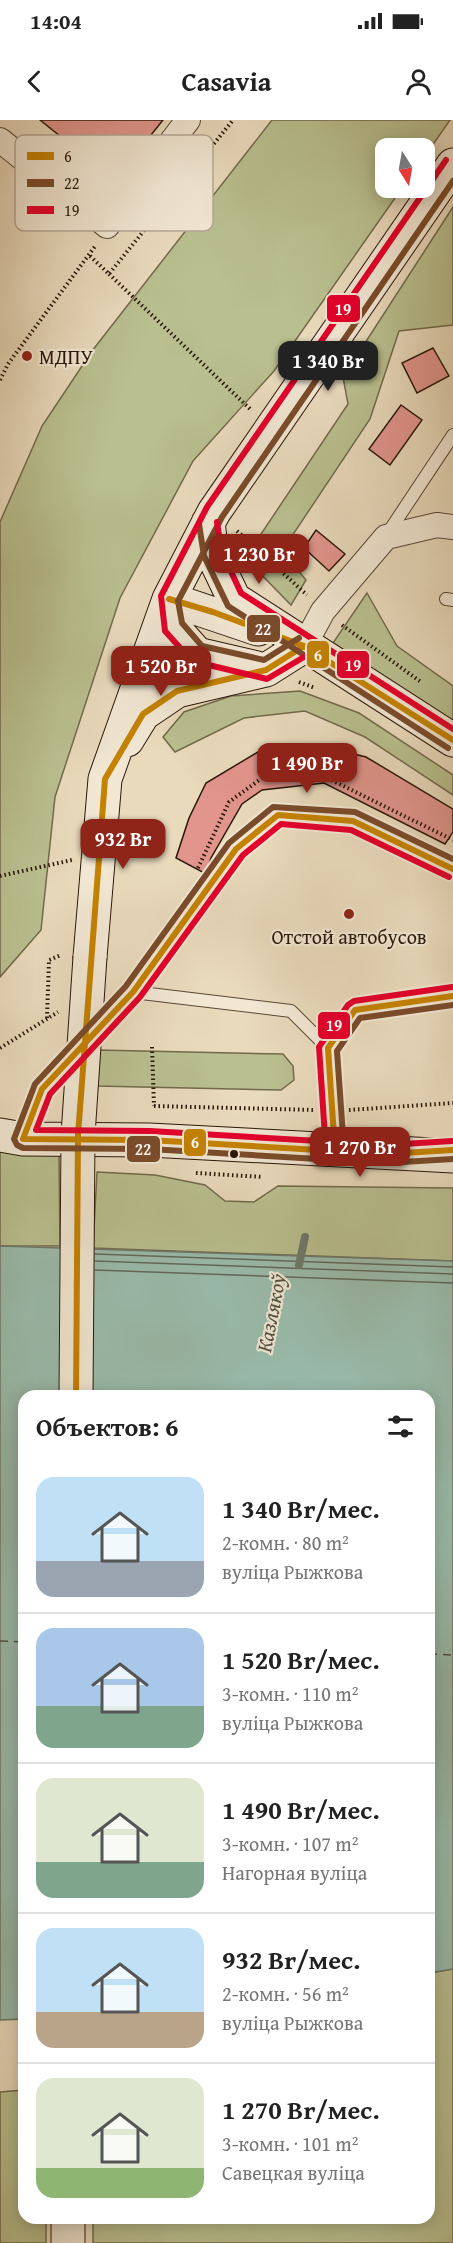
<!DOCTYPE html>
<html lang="ru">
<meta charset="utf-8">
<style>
body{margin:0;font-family:"Gentium Book Plus",serif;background:#f2f2f2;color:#222;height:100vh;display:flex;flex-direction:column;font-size:22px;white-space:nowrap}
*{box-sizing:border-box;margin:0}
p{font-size:20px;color:#767676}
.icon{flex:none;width:33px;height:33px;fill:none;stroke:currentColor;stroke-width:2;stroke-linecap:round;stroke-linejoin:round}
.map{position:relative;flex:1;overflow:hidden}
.sheet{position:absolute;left:18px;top:1270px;width:417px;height:834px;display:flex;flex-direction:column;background:#fff;border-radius:18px;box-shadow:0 3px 15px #0003}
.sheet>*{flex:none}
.needle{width:39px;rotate:169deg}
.buttons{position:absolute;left:375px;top:18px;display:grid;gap:12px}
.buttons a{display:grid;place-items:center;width:60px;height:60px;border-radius:12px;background:#fff;box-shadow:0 3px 15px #0003;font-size:30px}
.price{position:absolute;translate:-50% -51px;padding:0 14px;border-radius:12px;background:#8f2418;color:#fff;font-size:20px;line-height:39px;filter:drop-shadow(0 2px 3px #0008)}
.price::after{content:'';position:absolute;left:50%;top:36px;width:18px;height:14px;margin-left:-9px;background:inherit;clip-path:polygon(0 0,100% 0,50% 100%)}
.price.on{background:#222;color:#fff}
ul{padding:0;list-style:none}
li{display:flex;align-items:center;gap:18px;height:150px;padding:0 18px}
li+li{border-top:2px solid #e0e0e0}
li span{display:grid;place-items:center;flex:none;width:168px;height:120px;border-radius:18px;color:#555}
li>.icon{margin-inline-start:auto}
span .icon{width:72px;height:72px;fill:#fffc;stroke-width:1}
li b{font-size:26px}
h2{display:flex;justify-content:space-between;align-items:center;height:72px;padding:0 18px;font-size:26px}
.status{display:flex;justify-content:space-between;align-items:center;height:42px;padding:0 30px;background:#fff;direction:ltr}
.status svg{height:16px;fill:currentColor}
header{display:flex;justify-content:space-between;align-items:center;height:78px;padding:0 18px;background:#fff;font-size:27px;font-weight:800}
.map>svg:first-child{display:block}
</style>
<div class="status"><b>14:04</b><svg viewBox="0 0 49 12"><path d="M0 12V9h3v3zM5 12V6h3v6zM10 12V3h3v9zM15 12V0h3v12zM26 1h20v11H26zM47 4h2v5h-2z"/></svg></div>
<header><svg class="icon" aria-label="back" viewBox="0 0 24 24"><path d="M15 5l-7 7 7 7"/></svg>Casavia<svg class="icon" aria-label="person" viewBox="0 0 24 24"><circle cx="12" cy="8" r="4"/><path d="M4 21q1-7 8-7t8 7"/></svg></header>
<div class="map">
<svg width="453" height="2123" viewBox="0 0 453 2123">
<rect width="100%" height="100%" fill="#e9dabc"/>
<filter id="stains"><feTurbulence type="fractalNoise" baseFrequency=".00333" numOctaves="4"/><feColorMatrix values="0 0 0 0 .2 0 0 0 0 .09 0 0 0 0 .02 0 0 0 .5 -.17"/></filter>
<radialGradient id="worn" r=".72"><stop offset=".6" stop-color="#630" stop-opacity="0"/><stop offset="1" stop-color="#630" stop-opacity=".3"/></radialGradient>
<!-- green -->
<path fill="#b9bf8f" stroke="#726a4c" stroke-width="1.5" d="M272,0H450L425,36L424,28H386V68H402L274,251L193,341L120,478L55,677L41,810L0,857V402L42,306L92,231Z
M453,87V205L399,211L370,299L282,431L306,460L291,485L245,438L348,284L343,257Z
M367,473L397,526L453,566V602L333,523Z
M300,571L359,593L453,655V675L365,617L305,591L244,598L175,632L163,617L184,592L231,576Z
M97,930L283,934L293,946L294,960L281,970L97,966Z
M0,1028L59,1033L60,1126H0Z
M97,1052L155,1055L205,1065L225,1081L254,1082L278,1066L453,1068V1141L93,1128Z
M453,1849V2123H93V2099L429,2098V1853Z
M24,1970V2098L46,2099V2123H0V1972Z"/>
<!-- water -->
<path fill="#99bbab" stroke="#6d796a" stroke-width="1.5" d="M0,1126L453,1141V1849L429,1853V1276H24V1899L0,1900Z"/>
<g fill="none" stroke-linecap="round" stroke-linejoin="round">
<!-- shore -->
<path stroke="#62685a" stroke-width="1.5" d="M95,1134L453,1147
M95,1141L453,1154
M95,1150L453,1163"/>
<!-- stream -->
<path stroke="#6d796a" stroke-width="8" d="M299,1145L305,1117"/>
<!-- ferry -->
<path stroke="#515042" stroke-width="1.5" stroke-dasharray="8 6" stroke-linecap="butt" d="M0,1521L24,1522
M429,1534L453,1535"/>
</g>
<!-- building -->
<path fill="#e2958d" stroke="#2a1609" stroke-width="1.5" d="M40,0H163L115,60Z
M433,228L449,256L417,273L402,243Z
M401,285L422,300L390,345L369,329Z
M316,410L345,434L329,451L304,428Z
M313,624L366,637L453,689V712L445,724L324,663L262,670L242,684L211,738L206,754L176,738L189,698L206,663L263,629Z"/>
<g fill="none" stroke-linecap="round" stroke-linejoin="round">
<!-- service casing -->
<g stroke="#5a4736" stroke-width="14">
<path id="service" d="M386,416L453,315
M446,479L453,480
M133,872L291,891L328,928
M92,916L133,872L236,729L278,695L353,701L453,749
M23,1018L42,969L76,933
M335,1029L328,928L355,890L453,876"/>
</g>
<!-- minor casing -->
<g stroke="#5a4736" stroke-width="26">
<path id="minor" d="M0,20L107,106L188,0
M304,526L323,491L386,417L437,405L453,407"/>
</g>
<!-- secondary casing -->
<g stroke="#2a1609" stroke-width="35">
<path id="secondary" d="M208,403L212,433L234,479L453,620
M169,479L258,509
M169,479L173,507L197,534L257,548
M127,620L143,594L177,571L266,550L304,526
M90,837L105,659L169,479L214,392L453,45
M0,1015L23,1019L149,1020L453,1036
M68,2123V2098"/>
</g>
<!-- path -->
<path stroke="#2a1609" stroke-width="4" stroke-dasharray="1.5 3" stroke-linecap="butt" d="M90,136L109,154L233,0
M109,154L250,289
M0,260L8,244L96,125
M237,411L307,475
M342,505L421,562
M299,562L315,568
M198,748L229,682L262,658L321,655L453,720
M0,756L72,740
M47,898L49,840L61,835
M152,927L154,986
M0,928L58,892
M154,986L315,990
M349,990L453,983
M196,1053L263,1057"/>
<!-- service -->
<use href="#service" stroke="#f1e7d3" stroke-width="12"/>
<!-- minor -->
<use href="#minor" stroke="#f1e7d3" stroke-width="24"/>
<!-- secondary -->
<use href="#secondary" stroke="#f1e7d3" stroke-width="33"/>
<!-- secondary-bridge casing -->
<g stroke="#2a1609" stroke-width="35" stroke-linecap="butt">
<path id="secondary-bridge" d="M76,1276L78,1015L90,837"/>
</g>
<!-- secondary-bridge -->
<use href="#secondary-bridge" stroke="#f1e7d3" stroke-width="33"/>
<!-- bus-1 casing -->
<g stroke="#f1e7d3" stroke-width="10">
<path id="bus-1" d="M169,479L213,492L304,526L453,620
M453,749L353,701L278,695L236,729L133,872L42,969L23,1019L149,1020L387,1034L453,1030
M335,1031L328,928L355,890L453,876
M76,1276L78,1015L105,659L143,594L177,571L266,550L304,526"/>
</g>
<!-- bus-2 casing -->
<g stroke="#f1e7d3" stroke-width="10">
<path id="bus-2" d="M199,404L204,436L228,486L448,628
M299,518L264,540L202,526L182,503L178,481L222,397L453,61
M453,739L355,692L273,687L229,723L126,866L35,964L14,1019L17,1025L23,1028L149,1029L386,1043L453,1039
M344,1030L337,931L360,898L453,885"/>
</g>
<!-- bus-3 casing -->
<g stroke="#f1e7d3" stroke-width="10">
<path id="bus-3" d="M217,402L221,430L241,473L453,609
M309,534L267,559L192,541L165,511L161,476L207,387L446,40
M449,757L351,710L281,704L243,735L140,877L50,974L36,1010L150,1011L387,1025L452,1021
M326,1032L319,927L348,885L354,881L452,867"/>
</g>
<!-- bus-1 -->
<use href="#bus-1" stroke="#c48202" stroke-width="6"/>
<!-- bus-2 -->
<use href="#bus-2" stroke="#7a4b2a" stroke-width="6"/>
<!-- bus-3 -->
<use href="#bus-3" stroke="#e4002b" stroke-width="6"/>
</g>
<!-- markers -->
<g fill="#8f2418" stroke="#f1e7d3" stroke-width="2">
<circle cx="27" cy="236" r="6"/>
<circle cx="349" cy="794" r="6"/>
</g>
<circle fill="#2a1609" stroke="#f1e7d3" stroke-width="2" cx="234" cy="1034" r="5"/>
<g text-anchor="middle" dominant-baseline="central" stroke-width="4.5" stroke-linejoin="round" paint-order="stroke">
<!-- poi labels -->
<g font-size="20" fill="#2a1609" stroke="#f1e7d3" text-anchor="start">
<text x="39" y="236">МДПУ</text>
<text x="349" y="816" text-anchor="middle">Отстой автобусов</text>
</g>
<!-- water labels -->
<g font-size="21" font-style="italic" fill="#515042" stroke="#f1e7d3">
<text transform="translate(271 1193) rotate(-79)">Казлякоў</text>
</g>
</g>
<!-- legend -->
<rect x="15" y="15" width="198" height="96" rx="9" fill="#f1e7d3" stroke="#b5a896" stroke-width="1.5"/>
<rect x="27" y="32" width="27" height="8" fill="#c48202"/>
<rect x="27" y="59" width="27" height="8" fill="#7a4b2a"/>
<rect x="27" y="86" width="27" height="8" fill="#e4002b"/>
<g font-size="16" fill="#2a1609">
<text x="64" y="42">6</text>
<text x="64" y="69">22</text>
<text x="64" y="96">19</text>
</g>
<g stroke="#f1e7d3" stroke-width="2">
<rect x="326" y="174" width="35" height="29" rx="6" fill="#e4002b"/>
<rect x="246" y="494" width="35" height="29" rx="6" fill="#7a4b2a"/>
<rect x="306" y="520" width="24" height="29" rx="6" fill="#c48202"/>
<rect x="336" y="530" width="34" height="29" rx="6" fill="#e4002b"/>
<rect x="317" y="891" width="34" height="29" rx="6" fill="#e4002b"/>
<rect x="183" y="1008" width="24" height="29" rx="6" fill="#c48202"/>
<rect x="126" y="1015" width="35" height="28" rx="6" fill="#7a4b2a"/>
</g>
<g font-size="16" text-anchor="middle" font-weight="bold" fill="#fff">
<text x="343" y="195">19</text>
<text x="263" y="515">22</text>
<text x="318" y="541">6</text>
<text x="353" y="551">19</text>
<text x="334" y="911">19</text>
<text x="195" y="1028">6</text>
<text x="143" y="1035">22</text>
</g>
<rect width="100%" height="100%" filter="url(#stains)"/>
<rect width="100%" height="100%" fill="url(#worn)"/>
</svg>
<div class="buttons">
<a><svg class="needle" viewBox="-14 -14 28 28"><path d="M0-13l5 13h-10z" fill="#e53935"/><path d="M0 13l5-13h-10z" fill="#767676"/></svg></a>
</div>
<b class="price on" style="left:328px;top:272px">1 340 Br</b>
<b class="price" style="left:259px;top:465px">1 230 Br</b>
<b class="price" style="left:161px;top:577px">1 520 Br</b>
<b class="price" style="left:307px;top:674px">1 490 Br</b>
<b class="price" style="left:123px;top:750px">932 Br</b>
<b class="price" style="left:360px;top:1058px">1 270 Br</b>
<section class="sheet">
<h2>Объектов: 6<svg class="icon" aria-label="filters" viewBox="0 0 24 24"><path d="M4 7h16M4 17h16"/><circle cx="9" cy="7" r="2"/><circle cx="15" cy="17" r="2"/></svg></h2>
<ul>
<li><span style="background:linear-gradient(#bfe0f5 70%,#9aa5b1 0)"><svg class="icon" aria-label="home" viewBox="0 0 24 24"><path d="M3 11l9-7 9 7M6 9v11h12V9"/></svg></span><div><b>1 340 Br/мес.</b><p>2-комн. · 80 m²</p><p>вуліца Рыжкова</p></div></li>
<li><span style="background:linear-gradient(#a9c7e8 65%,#7fa58c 0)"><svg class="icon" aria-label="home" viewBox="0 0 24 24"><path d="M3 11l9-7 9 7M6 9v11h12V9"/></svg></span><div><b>1 520 Br/мес.</b><p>3-комн. · 110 m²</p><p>вуліца Рыжкова</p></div></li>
<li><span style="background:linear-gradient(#dfe7d0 70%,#7fa58c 0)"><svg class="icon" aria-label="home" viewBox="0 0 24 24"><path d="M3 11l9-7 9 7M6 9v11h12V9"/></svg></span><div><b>1 490 Br/мес.</b><p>3-комн. · 107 m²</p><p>Нагорная вуліца</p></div></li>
<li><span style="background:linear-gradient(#bfe0f5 70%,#b9a48a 0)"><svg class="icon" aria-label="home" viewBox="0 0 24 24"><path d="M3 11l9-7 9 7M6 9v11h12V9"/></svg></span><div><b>932 Br/мес.</b><p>2-комн. · 56 m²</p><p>вуліца Рыжкова</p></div></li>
<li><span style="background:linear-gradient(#dfe7d0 75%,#8fb573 0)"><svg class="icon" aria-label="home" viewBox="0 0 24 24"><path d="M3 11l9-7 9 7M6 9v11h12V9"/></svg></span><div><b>1 270 Br/мес.</b><p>3-комн. · 101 m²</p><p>Савецкая вуліца</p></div></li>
</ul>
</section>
</div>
